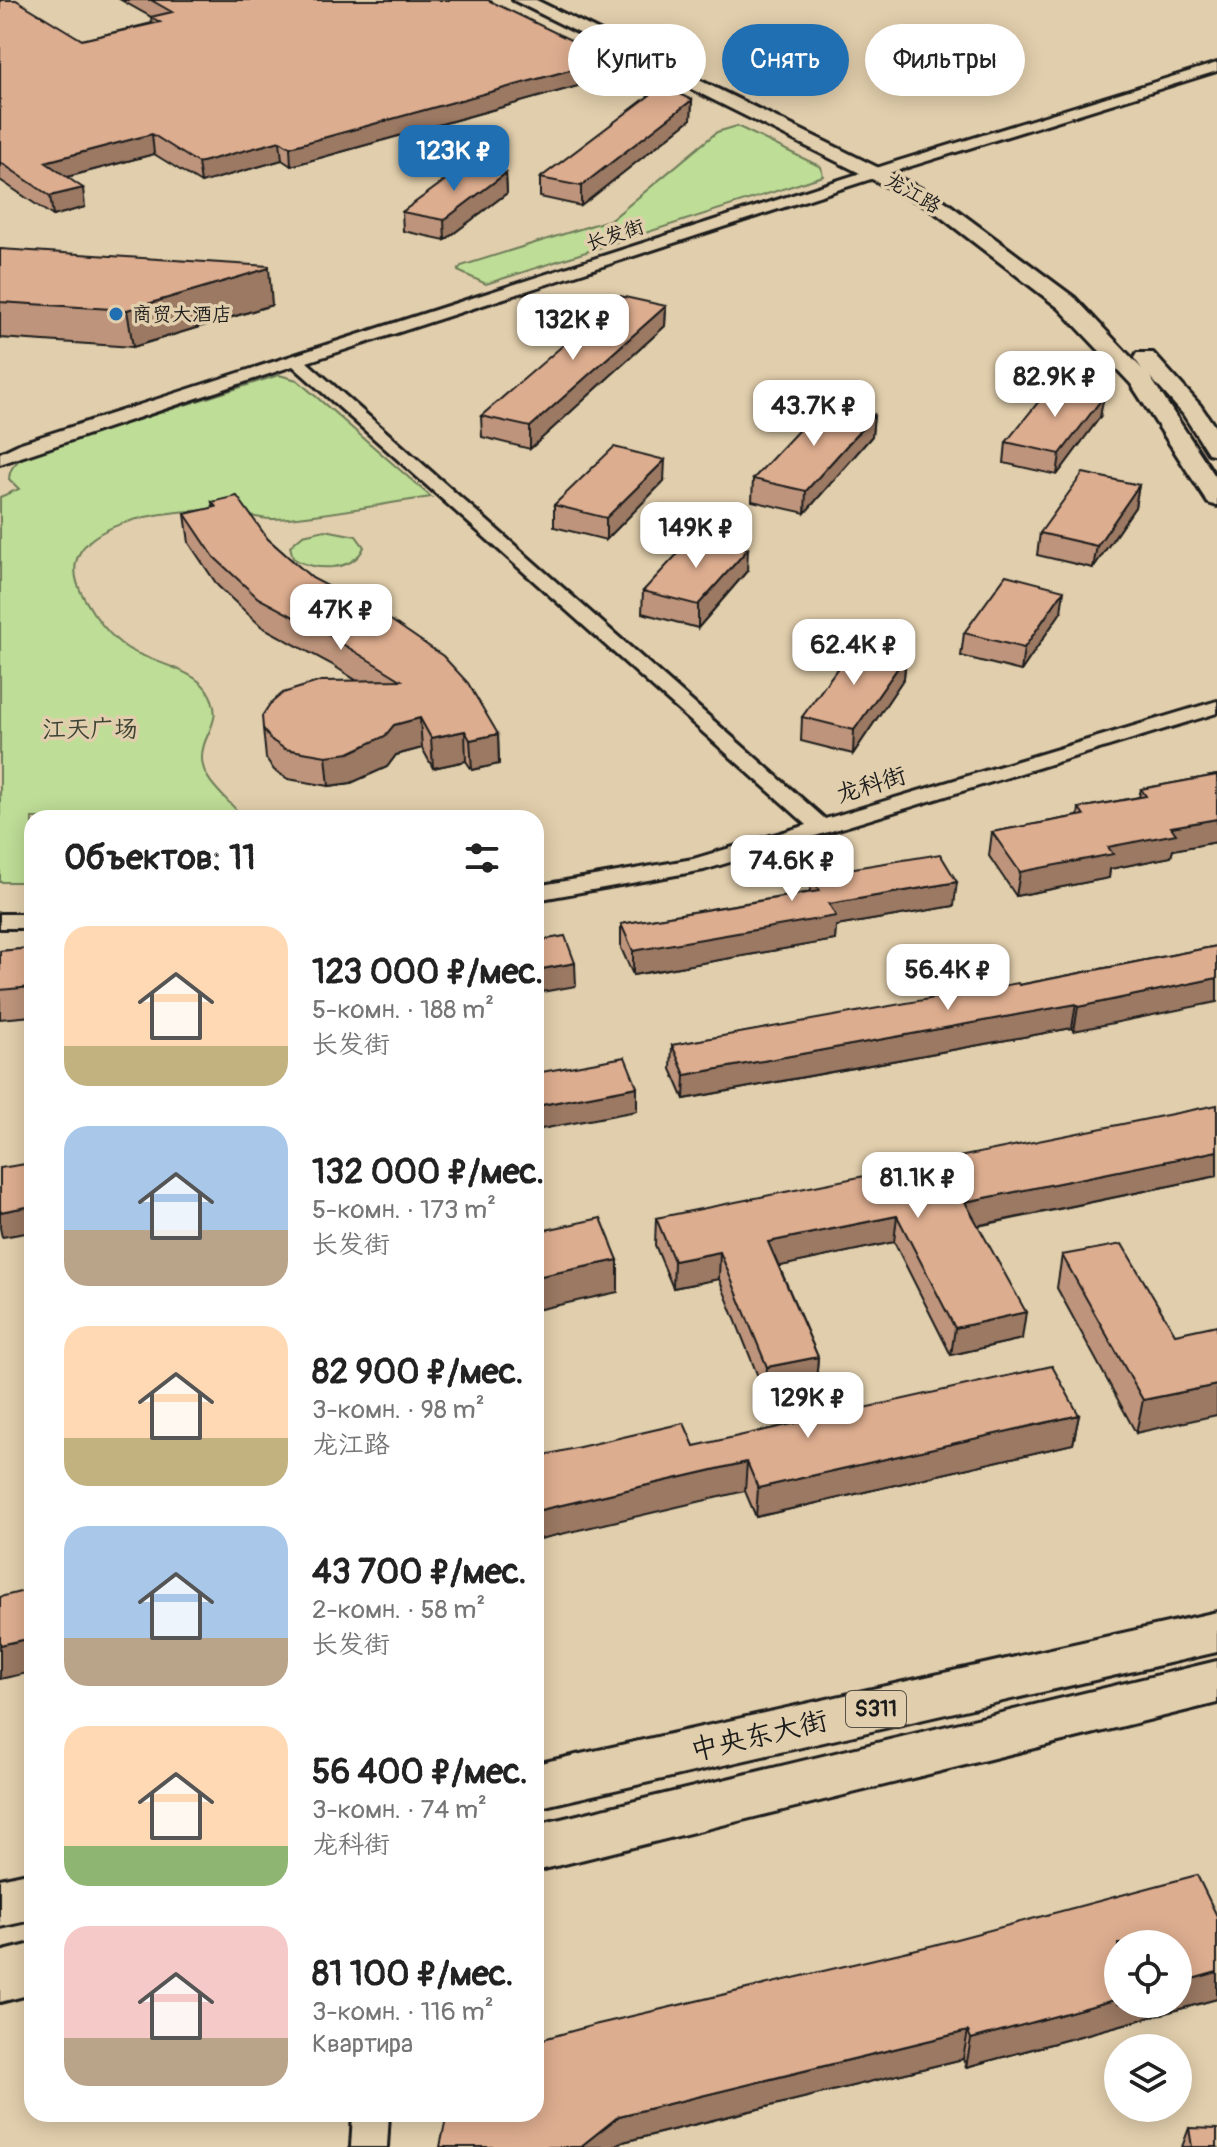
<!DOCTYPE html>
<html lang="ru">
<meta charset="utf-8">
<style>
body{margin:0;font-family:Pangolin,"LXGW WenKai TC",sans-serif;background:#f2f2f2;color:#222;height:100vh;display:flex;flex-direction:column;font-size:30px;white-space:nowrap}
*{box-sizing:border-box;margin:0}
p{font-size:26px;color:#767676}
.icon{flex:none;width:44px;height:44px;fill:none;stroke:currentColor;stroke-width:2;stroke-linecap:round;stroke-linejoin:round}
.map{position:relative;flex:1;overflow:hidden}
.panel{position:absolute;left:24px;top:810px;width:520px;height:1312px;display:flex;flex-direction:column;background:#fff;border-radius:24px;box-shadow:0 4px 20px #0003}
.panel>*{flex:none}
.guide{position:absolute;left:568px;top:24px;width:528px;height:72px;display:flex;gap:16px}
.buttons{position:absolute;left:1104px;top:1930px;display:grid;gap:16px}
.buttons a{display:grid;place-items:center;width:88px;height:88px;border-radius:50%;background:#fff;box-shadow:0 4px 20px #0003;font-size:40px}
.price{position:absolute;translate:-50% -68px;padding:0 18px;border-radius:16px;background:#fff;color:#222;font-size:26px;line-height:52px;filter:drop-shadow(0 2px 4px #0008)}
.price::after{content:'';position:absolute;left:50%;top:48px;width:24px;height:18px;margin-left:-12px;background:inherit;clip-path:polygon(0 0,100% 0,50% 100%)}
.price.current{background:#1f6fb2;color:#fff}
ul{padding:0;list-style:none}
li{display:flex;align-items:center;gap:24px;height:200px;padding:0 40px}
li span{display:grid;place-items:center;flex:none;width:224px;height:160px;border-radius:24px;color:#555}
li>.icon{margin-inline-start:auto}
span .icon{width:96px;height:96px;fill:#fffc;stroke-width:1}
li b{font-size:34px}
h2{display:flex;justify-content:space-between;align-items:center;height:96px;padding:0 40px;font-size:34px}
.pill{padding:0 28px;border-radius:36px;background:#fff;box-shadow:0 4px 20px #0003;font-size:28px;line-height:72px}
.pill.current{background:#1f6fb2;color:#fff}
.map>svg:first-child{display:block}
</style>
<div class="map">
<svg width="1217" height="2147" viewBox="0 0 1217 2147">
<rect width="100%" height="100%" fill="#e1ceac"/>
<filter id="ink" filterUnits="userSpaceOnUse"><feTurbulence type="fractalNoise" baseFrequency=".0125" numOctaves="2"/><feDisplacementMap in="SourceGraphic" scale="16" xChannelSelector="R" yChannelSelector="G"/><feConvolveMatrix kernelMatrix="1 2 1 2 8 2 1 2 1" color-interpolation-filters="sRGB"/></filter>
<g filter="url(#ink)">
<!-- green -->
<path fill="#bedd96" stroke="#6d7c59" stroke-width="2" d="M737,126L821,167L823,176L486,284L458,271L461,266L612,219L717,132Z
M279,375L297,380L431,497C379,504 326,516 274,519C258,520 242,512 226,511C179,507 39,521 84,598C94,616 110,637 127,648C149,662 194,669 207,690C227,722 201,732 202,759C202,782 231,801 243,818H32V882H0V497L19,489L9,479C10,462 22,458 37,452Z
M325,530L356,536L364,547C353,573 313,571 293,558L290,546L303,535Z"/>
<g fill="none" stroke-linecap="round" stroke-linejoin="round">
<!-- street casing -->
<g stroke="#1c1c1c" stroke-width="6">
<path id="street" d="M1217,63V71L905,168L307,362L825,819L1217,701V713L704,870L536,900V886L693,859L807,825L293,366L0,464V453L21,443L895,162Z
M0,914H32V928H0Z
M353,2114H389L387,2147H351Z"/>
</g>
<!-- secondary casing -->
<g stroke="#1c1c1c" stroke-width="6">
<path id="secondary" d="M513,0H536L942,199L1075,298L1142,369L1134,358L1137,353H1153L1200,405L1217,430V455L1208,453L1183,414L1150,377L1217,479V506L1208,503L1131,384L1059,308L928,207Z"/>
</g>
<!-- primary casing -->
<g stroke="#1c1c1c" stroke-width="6">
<path id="primary" d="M1217,1612V1652L536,1808V1764Z
M1217,1661V1703L536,1871V1825Z
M32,1872V1920L0,1927V1879Z
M32,1944V1994L0,2002V1952Z"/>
</g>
<!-- street -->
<use href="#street" fill="#e1ceac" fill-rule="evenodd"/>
<!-- secondary -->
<use href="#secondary" fill="#e1ceac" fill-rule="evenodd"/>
<!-- primary -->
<use href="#primary" fill="#e1ceac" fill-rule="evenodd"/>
</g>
<!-- wall -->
<path fill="#be957b" stroke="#1c1c1c" stroke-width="2" d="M0,0L82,40L152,23L151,17L121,0H488L610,77L291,166L282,160L201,183L154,154L67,177L85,207L53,216L0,180Z
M692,100L691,119L581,206L540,197V178Z
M506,173L507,193L445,240L403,231L402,212Z
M0,249L272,305L133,347L0,338Z
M666,306L665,326L530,449L482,437L481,416Z
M874,415L872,436L805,513L752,501L753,479Z
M1100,417L1057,475L1004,463L1006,442Z
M664,481L606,540L554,527V505Z
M1139,485L1135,507L1093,568L1037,555L1040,533Z
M212,502L268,539L312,578L498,734L499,764L472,770L466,761L433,768L422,748L396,755L387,767L351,783L329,786L288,779L274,770L266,758L263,728L357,681L331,664L262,627L218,586L189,543L185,514L213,508Z
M747,571L698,628L642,613L643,591Z
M1061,612L1021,671L961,656L964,633Z
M906,656L904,678L853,754L801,741L802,717Z
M1217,775V842L1173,850L1171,857L1110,869L1109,878L1016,896L989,856L992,832L1078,816L1079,808L1139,797L1141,789Z
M811,875L954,906L836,926L835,940L633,975L621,948V924L810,892Z
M1217,946L1074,1031L1072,1028L684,1099L671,1069L672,1045L1019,985Z
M32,948V1016L0,1019V951Z
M1217,1176L978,1226L1022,1339L951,1355L894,1242L779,1266L818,1357L816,1384L765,1394L719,1279L673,1288L655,1245L656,1218Z
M1062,1255L1175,1334L1136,1433L1057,1288Z
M1079,1415L1073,1444L756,1517L745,1491L694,1446Z
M1217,1916V1999L966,2067L963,2059L619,2143L440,2147Z
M1189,2128L1217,2147H1182Z"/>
<!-- shaded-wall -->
<path fill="#9b7964" stroke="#1c1c1c" stroke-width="2" d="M610,59V77L291,166L290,147Z
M692,100L691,119L581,206V186Z
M152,134L154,154L48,182L45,162Z
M280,141L282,160L201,183L198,163Z
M506,173L507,193L445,240L444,220Z
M83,188L85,207L53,216L50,196Z
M269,268L272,305L133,347L127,310Z
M666,306L665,326L530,449V427Z
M1104,396L1100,417L1057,475L1060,454Z
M874,415L872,436L805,513L806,491Z
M665,460L664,481L606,540V518Z
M1139,485L1135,507L1093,568L1097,546Z
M748,549L747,571L698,628V605Z
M1064,590L1061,612L1021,671L1024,648Z
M906,656L904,678L853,754L854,730Z
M420,718L422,748L396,755L387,767L351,783L329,786L326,756L394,725Z
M465,731L466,761L433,768L431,738Z
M498,734L499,764L472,770L470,740Z
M1217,819V842L1173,850L1171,857L1110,869L1109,878L1016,896L1020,872L1171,827Z
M957,882L954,906L836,926L835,940L633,975V951L829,904Z
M575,963L576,986L536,993V970Z
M1217,978V1002L1074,1031L1078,1007Z
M1076,1004L1072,1028L684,1099L685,1075Z
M637,1087V1111L536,1130V1106Z
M1217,1151V1176L961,1229L965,1202Z
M32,1206V1232L2,1237L0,1228V1212Z
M897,1216L894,1242L767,1269L768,1242Z
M720,1252L719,1279L673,1288L674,1261Z
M618,1260V1292L536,1310V1277Z
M1026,1312L1022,1339L951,1355L955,1328Z
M818,1357L816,1384L765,1394L767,1367Z
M1217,1385V1415L1136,1433L1143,1400Z
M1079,1415L1073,1444L756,1517L758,1488Z
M747,1462L745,1491L536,1540V1511Z
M32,1638V1672L0,1679V1645Z
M1217,1972V1999L966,2067L971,2039L1118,1999V2004H1178V1983Z
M968,2031L963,2059L619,2143L614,2147H580L619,2116Z"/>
<!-- building -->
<path fill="#ddad8f" stroke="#1c1c1c" stroke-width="2" d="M0,0H16L82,40L160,22L151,17L172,12L151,0H488L610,59L290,147L280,141L198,163L152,134L45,162L83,188L50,196L0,162Z
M662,86L692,100L581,186L540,178Z
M466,165L506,173L444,220L402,212Z
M0,249L269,266V268L127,310L0,302Z
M620,296L666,306L530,427L481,416Z
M1052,385L1104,396L1060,454L1006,442Z
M823,404L874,415L806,491L753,479Z
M614,447L665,460L606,518L554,505Z
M1083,473L1139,485L1097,546L1040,533Z
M237,496L268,539L312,578L382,614L443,656L468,683L498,734L470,740L465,731L431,738L420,718L394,725L385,736L349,753L326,756L285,749L270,739L263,728L262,716L270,704L283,693L321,681L401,680L328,635L258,598L214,557L185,514L216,507L212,502Z
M694,536L748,549L698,605L643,591Z
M1006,575L1064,590L1024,648L964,633Z
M856,643L906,656L854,730L802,717Z
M1217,775V819L1171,827L1176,834L1108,847L1113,854L1020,872L992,832L1084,815L1079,808L1146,796L1141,789Z
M940,854L957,882L829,904L836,916L633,951L621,924L819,891L811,875Z
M565,936L575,963L536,970V941Z
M1217,946V978L1078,1007L1076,1004L685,1075L672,1045L1018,983L1019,985Z
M32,948V987L0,990V951Z
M625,1057L637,1087L536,1106V1073Z
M1217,1105V1151L965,1202L1026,1312L955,1328L897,1216L768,1242L818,1357L767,1367L720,1252L674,1261L656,1218Z
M32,1163V1206L0,1212V1168Z
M601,1218L618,1260L536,1277V1232Z
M1122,1244L1175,1334L1217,1325V1385L1143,1400L1062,1255Z
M1052,1366L1079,1415L758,1488L747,1462L536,1511V1457L684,1423L694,1446Z
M32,1589V1638L0,1645V1597Z
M1197,1875L1217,1916V1972L1178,1983V1944H1118V1999L971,2039L968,2031L619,2116L580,2147H440L447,2114H536V2041L594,2025L934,1945Z
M1189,2128L1217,2129V2147H1192Z"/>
</g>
<!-- markers -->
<circle fill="#1f6fb2" stroke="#e1ceac" stroke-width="3" cx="116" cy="314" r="8"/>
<g text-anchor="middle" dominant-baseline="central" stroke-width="7" stroke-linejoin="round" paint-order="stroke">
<!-- far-street labels -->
<g font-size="20" fill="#1c1c1c" stroke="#e1ceac">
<text transform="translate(913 193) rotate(30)">龙江路</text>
<text transform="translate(615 235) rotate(-18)">长发街</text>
</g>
<!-- far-poi labels -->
<g font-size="20" fill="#1c1c1c" stroke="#e1ceac" text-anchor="start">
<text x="132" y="314">商贸大酒店</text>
</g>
<!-- shield labels -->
<rect fill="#e1ceac" stroke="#575147" stroke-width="2" x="846" y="1691" width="60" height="36" rx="6"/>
<g font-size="22" font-weight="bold" fill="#1c1c1c">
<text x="876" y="1709">S311</text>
</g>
<!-- park labels -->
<g font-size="24" fill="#3c4334" stroke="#e1ceac">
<text x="90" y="729">江天广场</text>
</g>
<!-- street labels -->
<g font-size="24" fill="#1c1c1c" stroke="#e1ceac">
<text transform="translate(871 785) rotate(-17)">龙科街</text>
</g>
<!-- near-street labels -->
<g font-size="28" fill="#1c1c1c" stroke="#e1ceac">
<text transform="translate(759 1736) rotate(-13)">中央东大街</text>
</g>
</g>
</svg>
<div class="buttons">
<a><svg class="icon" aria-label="locate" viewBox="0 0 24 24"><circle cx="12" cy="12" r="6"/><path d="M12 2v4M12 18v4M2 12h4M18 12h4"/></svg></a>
<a><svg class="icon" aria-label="layers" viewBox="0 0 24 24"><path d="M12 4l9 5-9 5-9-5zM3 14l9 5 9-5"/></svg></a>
</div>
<b class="price current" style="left:454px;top:193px">123K ₽</b>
<b class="price" style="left:573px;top:362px">132K ₽</b>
<b class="price" style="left:1055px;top:419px">82.9K ₽</b>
<b class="price" style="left:814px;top:448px">43.7K ₽</b>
<b class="price" style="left:696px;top:570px">149K ₽</b>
<b class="price" style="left:341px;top:652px">47K ₽</b>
<b class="price" style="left:854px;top:687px">62.4K ₽</b>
<b class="price" style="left:792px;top:903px">74.6K ₽</b>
<b class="price" style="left:948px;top:1012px">56.4K ₽</b>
<b class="price" style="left:918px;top:1220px">81.1K ₽</b>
<b class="price" style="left:808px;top:1440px">129K ₽</b>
<div class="guide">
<a class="pill">Купить</a>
<a class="pill current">Снять</a>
<a class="pill">Фильтры</a>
</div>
<section class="panel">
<h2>Объектов: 11<svg class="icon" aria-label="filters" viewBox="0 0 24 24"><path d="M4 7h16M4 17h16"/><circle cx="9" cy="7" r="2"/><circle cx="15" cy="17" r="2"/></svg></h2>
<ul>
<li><span style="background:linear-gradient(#ffd9b3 75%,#c2b280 0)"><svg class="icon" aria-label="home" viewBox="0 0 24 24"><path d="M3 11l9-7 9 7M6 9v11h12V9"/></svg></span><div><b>123 000 ₽/мес.</b><p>5-комн. · 188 m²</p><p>长发街</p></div></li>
<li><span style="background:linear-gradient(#a9c7e8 65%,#b9a48a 0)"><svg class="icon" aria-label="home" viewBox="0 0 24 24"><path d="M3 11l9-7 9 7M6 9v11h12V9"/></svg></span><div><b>132 000 ₽/мес.</b><p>5-комн. · 173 m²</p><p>长发街</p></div></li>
<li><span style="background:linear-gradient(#ffd9b3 70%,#c2b280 0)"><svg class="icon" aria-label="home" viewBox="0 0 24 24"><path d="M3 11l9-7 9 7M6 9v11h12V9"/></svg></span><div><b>82 900 ₽/мес.</b><p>3-комн. · 98 m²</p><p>龙江路</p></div></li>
<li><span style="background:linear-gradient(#a9c7e8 70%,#b9a48a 0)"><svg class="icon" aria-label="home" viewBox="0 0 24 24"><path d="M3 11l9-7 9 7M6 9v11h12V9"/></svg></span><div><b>43 700 ₽/мес.</b><p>2-комн. · 58 m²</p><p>长发街</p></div></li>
<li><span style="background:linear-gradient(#ffd9b3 75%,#8fb573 0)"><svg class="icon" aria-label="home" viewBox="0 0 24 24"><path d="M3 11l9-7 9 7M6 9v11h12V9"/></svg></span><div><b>56 400 ₽/мес.</b><p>3-комн. · 74 m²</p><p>龙科街</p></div></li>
<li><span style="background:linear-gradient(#f6c9c9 70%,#b9a48a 0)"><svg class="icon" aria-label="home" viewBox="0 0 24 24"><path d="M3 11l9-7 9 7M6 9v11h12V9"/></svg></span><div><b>81 100 ₽/мес.</b><p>3-комн. · 116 m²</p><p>Квартира</p></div></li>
</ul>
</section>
</div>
